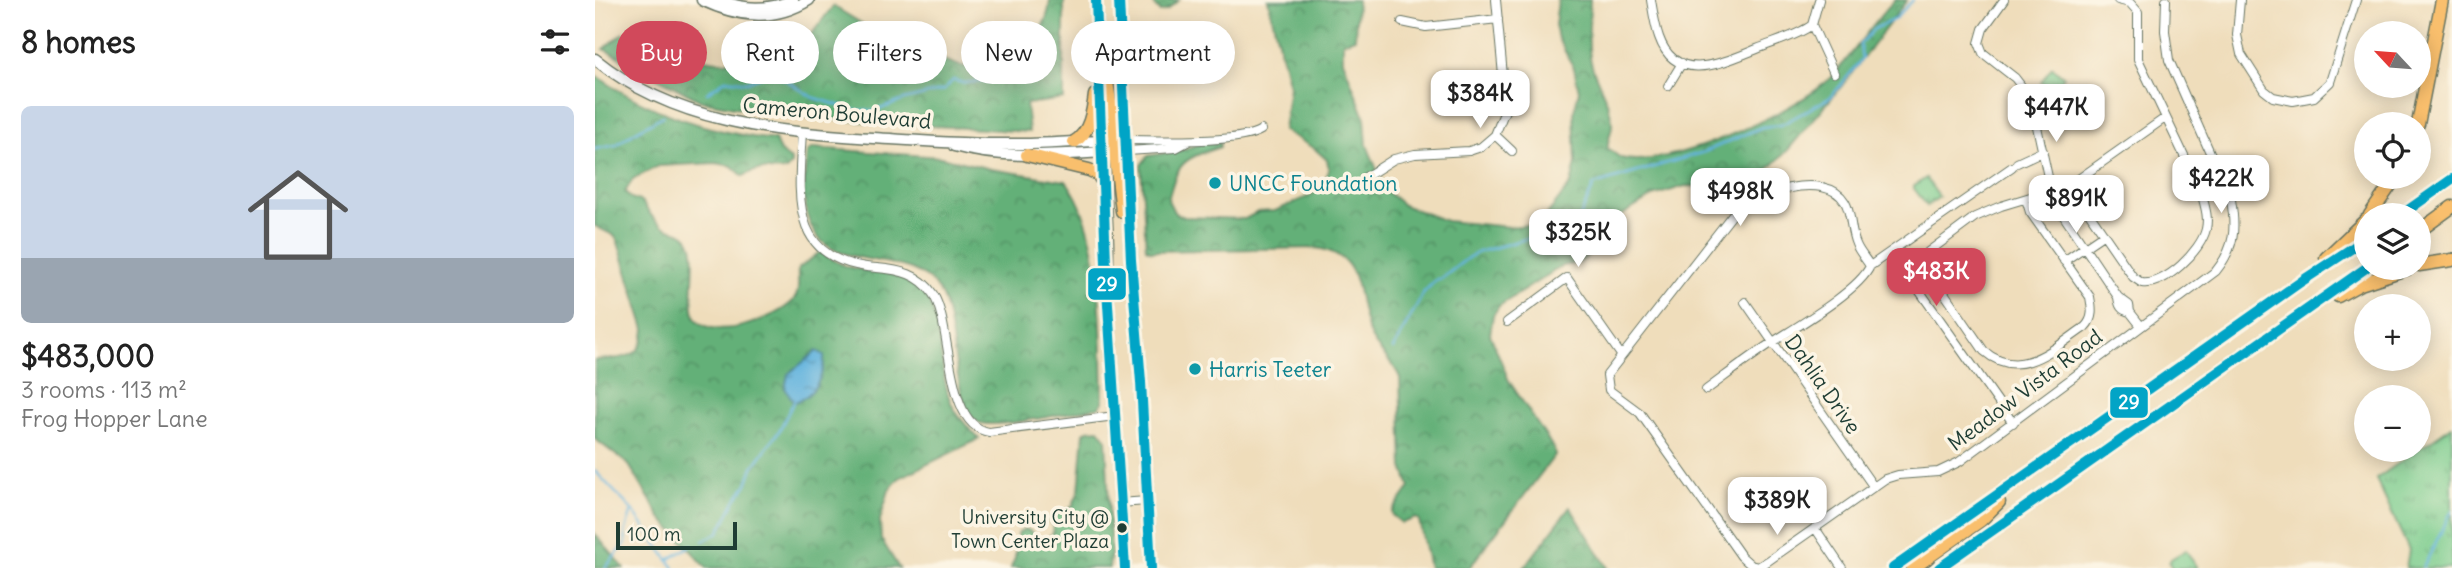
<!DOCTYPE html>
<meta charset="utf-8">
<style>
body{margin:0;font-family:Delius,sans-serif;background:#f6f6f6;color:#222;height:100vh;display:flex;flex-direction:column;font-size:26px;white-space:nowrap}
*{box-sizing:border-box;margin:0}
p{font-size:23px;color:#767676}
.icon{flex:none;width:38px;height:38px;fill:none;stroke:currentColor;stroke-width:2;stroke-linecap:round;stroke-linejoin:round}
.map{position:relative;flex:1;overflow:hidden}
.panel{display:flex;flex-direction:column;background:#fff;width:595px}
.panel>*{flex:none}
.top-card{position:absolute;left:21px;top:21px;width:665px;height:63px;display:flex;gap:14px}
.needle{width:46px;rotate:296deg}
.buttons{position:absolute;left:1759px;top:21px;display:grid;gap:14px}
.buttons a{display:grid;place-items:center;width:77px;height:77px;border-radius:50%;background:#fff;box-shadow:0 4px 18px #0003;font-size:35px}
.scale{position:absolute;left:21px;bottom:18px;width:121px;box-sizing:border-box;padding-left:7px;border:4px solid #1f3d34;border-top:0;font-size:19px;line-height:24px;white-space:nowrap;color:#1f3d34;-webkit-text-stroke:5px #fcf5e5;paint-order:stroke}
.price{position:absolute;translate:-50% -60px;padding:0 16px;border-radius:14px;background:#fff;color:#222;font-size:23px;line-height:46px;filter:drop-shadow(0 2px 4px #0008)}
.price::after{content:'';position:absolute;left:50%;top:42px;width:21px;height:16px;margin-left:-10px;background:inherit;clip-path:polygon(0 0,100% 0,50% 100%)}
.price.selected{background:#d1495b;color:#fff}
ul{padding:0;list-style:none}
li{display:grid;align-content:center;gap:14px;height:371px;padding:0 21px}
li span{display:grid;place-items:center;height:217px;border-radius:10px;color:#555}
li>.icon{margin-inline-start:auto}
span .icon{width:126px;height:126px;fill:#fffc;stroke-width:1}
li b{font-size:30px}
h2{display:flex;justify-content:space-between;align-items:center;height:84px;padding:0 21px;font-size:30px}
.pill{padding:0 24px;border-radius:32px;background:#fff;box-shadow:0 4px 18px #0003;font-size:24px;line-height:63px}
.pill.selected{background:#d1495b;color:#fff}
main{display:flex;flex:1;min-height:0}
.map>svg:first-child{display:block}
</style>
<main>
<section class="panel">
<h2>8 homes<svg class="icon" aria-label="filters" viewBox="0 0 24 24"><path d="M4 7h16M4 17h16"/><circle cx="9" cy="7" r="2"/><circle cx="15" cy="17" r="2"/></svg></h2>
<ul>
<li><span style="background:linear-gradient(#c9d6e8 70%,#9aa5b1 0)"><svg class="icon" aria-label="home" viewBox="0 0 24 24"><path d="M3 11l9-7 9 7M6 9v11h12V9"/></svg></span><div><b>$483,000</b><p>3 rooms · 113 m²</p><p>Frog Hopper Lane</p></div></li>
</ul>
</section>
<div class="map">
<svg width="1857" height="568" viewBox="0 0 1857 568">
<defs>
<pattern id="forest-crowns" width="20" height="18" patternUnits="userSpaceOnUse" patternTransform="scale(1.75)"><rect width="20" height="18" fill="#63b078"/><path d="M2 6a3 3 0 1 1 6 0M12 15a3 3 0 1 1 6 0" fill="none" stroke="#519063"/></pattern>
<pattern id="park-tufts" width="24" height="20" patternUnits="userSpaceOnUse" patternTransform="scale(1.75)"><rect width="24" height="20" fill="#7acc8d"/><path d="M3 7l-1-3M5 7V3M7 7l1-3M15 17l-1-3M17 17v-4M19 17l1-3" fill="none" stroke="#63a774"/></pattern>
<pattern id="water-ripples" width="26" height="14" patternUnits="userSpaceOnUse" patternTransform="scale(1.75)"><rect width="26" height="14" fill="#64b4de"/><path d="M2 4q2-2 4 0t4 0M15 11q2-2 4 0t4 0" fill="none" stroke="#5294b5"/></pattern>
</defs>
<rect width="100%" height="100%" fill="#fcf5e5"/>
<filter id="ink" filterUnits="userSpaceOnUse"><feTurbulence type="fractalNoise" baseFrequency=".0143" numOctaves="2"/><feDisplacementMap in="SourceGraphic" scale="14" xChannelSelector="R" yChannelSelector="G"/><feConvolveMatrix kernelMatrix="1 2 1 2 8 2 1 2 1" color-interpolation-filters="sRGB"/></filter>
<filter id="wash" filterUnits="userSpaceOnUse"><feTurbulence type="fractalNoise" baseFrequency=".00686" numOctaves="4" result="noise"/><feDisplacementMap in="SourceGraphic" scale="28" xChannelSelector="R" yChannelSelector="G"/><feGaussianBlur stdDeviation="1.57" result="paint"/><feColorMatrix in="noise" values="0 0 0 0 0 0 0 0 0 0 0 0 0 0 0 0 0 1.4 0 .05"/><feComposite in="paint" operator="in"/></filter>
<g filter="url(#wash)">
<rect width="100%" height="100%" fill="#efddbb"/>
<!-- forest -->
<path fill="url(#forest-crowns)" stroke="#417656" stroke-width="2" d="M455,0H469V99L431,104L434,132L195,117L106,101L9,49L28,33L68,53L129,62L181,52L216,35L238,6L294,40L365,66L412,71C430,53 454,28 455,0Z
M559,0H584L572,10L565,12L560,6Z
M673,0H762L760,38L748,42V60L770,118L772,145L790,190L808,205L851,221L915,227L933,225L950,217L976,184L981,163L979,111L984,91L979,68L963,39L960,25L963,0H995C995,21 991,45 997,66C1003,85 1015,102 1017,123C1018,132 1011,139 1013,149C1017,151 1022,156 1026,158C1069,172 1200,111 1232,81C1258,57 1275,24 1300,0H1312L1250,82L1192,151L1162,180L1149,187L1090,186L1058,196L1026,216L1008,234L994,255L984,263L967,266L904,306L898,315L895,334L914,381L959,449L960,455L874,568H834L824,520L821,518L807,523L798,516L797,512L815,487L808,467L805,378C799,361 781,351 774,333C759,298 771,255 721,248L557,251L551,248L546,165L553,156L584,151L607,143L625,142V147C587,159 583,162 573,200L579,212L589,217L650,219L663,212L680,211L717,195L730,181L734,169L732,160L720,149L688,130L694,86Z
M0,75C52,112 116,133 180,140L185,152L196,160V165L191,170C169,173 171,164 148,176L137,166L121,163L63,166L38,179L30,192L36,198L47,202C53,211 58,220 68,226C77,232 90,230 95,241C105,260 90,308 103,321C122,341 182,318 198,301C206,292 202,280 203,269L225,252C235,257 243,264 254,267C273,272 295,271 313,280C353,301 340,369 357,405C363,418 374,428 384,439L304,478L294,490L285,520L286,539L304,568H112L66,518L34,465L0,439V360C25,358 48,361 50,329L22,239L18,235L0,226Z
M218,148L346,157L396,169L471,181C510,230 506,339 508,402L504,407C482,411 399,430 383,422C357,408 362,319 344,291C314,244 233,277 214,221C206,199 210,174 212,152Z
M504,429L511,438L516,553L514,568H416L420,558L423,533L430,529C438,531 442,538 450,540L458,533L459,525L454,522L455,518L477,507L484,491L489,433L492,430Z
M975,507L1013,568H929Z
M0,534L29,568H0Z"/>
<!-- park -->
<path fill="url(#park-tufts)" stroke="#4c8460" stroke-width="2" d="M1331,178L1344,197L1332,206L1318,187Z
M1857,426V568H1811L1814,550L1781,479Z
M1591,550L1602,568H1577L1574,563L1576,559Z"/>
<!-- pitch -->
<path fill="#7acc8d" stroke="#4c8460" stroke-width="2" d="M1457,67L1469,77L1458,91L1446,82Z"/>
<!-- water -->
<path fill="url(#water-ripples)" stroke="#427889" stroke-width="2" d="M222,351L229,355C230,375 219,397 199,402L190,388L193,374Z"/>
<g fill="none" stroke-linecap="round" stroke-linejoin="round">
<!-- stream -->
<path stroke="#64b4de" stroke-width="2.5" d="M112,93L131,79L152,82L172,74L186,77L217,97L259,110L280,111L309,100L349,90L358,80L368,83L417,79L441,52
M0,149L21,145L41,131L68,116
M798,349L829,292L842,279H846L874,257L884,252L956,232L979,231L999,185L1109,152L1167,127L1186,125L1236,97L1267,59L1265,44L1279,29L1300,19L1318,0
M0,471L37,510L79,568
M108,541L124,532L140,501L152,484L158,467L184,431L200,399
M73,560L97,545
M10,568L31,543L30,533L37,510
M1828,568L1857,510"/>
</g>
</g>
<g filter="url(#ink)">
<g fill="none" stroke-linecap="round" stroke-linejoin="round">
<!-- minor casing -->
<g stroke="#687563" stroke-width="10">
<path id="minor" d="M1056,0C1058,12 1060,26 1064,37C1081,86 1129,62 1162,49C1179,42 1202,36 1217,25
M1224,0L1217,25L1239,73
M1409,0L1388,29L1384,43L1388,53L1420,78L1436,99L1458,200L1523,297C1524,306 1526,310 1535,312
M1645,0L1642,35L1646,54L1669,90L1678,97L1698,101L1719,97L1735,82L1761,0
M807,22L831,27L903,19
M1073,86L1087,63
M207,132C203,199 194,262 282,268C305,270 325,274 338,294C358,325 349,426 394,432L520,416
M900,135L917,151
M532,140C561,140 644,144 666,130
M532,151L581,148L594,141
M1422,163L1448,151
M769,178L799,159L820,154L874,151L886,147L900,135L911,108L901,0
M1475,185L1538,277L1547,283C1570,286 1606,251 1611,229C1614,216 1609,204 1606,191L1543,59V12L1535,3L1523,0
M1431,199L1435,212L1495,297C1497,308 1499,318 1490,327C1459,348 1425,382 1389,351L1330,265L1333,252L1380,217L1406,206L1475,185L1570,118
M1297,252L1418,423
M1469,261L1509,234
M1275,266C1271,259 1264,252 1261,244C1255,231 1257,214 1250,202C1231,169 1157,194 1137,215L1012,375L1014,390L1045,413L1146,556L1156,565L1163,567L1173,561L1290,479L1303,475L1343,472L1364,462L1621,271C1640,247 1641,229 1636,200L1574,60L1570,31L1571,0
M1523,297L1534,305L1535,312L1546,326
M1150,302L1278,486
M912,322L972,278L1026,355
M1111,390C1133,374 1155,357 1178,342C1201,327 1265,290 1275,266L1417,167
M525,503L552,501
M1220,528L1247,568"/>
</g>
<!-- tertiary casing -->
<g stroke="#687563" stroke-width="13">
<path id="tertiary" d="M107,0C143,17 178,22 214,0
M125,0C148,10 174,10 198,0
M0,59C79,123 180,132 278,138C328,141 377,145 427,144C456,144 484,141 513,141
M359,146C409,160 463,154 514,152"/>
</g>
<!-- primary casing -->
<g stroke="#687563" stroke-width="15">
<path id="primary" d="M501,0L512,244V289L530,568
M524,0L536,260L546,382L556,568
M511,75L521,143L524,148L532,151
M1823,124L1847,0
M479,142C495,133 498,111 500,95
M515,144L520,152L527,211
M432,155L494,170L503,174L509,185
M1775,215L1801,177
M1806,215L1857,179
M1824,231L1857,207
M1731,258L1771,220
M1824,265L1857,260
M1743,296L1765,284L1814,268
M1298,568L1707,281L1771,239
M1318,568L1386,520L1404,502
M1344,568L1771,268"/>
</g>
<!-- minor -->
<use href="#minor" stroke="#fff" stroke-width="8"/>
<!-- tertiary -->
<use href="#tertiary" stroke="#fff" stroke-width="10"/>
<!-- primary -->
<use href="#primary" stroke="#f9bf6d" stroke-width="12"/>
<!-- bus-1 casing -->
<g stroke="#fcf5e5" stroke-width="16">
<path id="bus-1" d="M501,0L512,289L530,568
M524,0L536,260L546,382L556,568
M1806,215L1857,179
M1298,568L1707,281L1771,239
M1344,568L1771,268"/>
</g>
<!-- bus-1 -->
<use href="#bus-1" stroke="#02a4c6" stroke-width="10"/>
</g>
</g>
<!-- markers -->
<g fill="#0f9aa8" stroke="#fcf5e5" stroke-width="2.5">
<circle cx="620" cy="183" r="7"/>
<circle cx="600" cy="369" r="7"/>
</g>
<circle fill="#1f3d34" stroke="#fcf5e5" stroke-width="2.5" cx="527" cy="528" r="6"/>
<g text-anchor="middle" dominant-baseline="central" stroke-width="7" stroke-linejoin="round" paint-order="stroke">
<!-- bus labels -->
<g font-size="19" fill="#1f3d34" stroke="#fcf5e5" text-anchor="end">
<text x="514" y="517">University City @<tspan x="514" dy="24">Town Center Plaza</tspan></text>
</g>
<!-- street labels -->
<g font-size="21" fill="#1f3d34" stroke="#fcf5e5">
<text transform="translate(242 113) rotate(5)">Cameron Boulevard</text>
<text transform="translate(1228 384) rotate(55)">Dahlia Drive</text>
<text transform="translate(1430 390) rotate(-37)">Meadow Vista Road</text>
</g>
<!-- culture labels -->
<g font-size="21" fill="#0d838f" stroke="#fcf5e5" text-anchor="start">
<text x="634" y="183">UNCC Foundation</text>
<text x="614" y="369">Harris Teeter</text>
</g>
</g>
<g stroke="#fcf5e5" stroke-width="2.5">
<rect x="492" y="267" width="40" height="34" rx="7" fill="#02a4c6"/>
<rect x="1514" y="386" width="40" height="33" rx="7" fill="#02a4c6"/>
</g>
<g font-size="19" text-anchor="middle" font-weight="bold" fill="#fff">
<text x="512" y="291">29</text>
<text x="1534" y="409">29</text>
</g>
</svg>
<div class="buttons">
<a><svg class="needle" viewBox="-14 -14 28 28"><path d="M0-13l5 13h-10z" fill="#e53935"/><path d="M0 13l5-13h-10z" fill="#767676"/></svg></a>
<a><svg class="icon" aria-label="locate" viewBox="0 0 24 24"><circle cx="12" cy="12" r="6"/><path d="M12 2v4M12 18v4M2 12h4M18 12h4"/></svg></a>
<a><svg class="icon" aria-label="layers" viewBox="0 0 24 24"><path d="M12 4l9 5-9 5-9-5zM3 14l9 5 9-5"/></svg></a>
<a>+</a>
<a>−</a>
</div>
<div class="scale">100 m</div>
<b class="price" style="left:885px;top:130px">$384K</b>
<b class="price" style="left:1461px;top:144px">$447K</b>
<b class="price" style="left:1626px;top:215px">$422K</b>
<b class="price" style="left:1145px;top:228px">$498K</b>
<b class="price" style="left:1481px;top:235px">$891K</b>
<b class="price" style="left:983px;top:269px">$325K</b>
<b class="price selected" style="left:1341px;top:308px">$483K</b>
<b class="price" style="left:1182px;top:537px">$389K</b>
<div class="top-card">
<a class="pill selected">Buy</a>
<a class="pill">Rent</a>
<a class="pill">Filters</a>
<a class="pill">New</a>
<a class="pill">Apartment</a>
</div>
</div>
</main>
